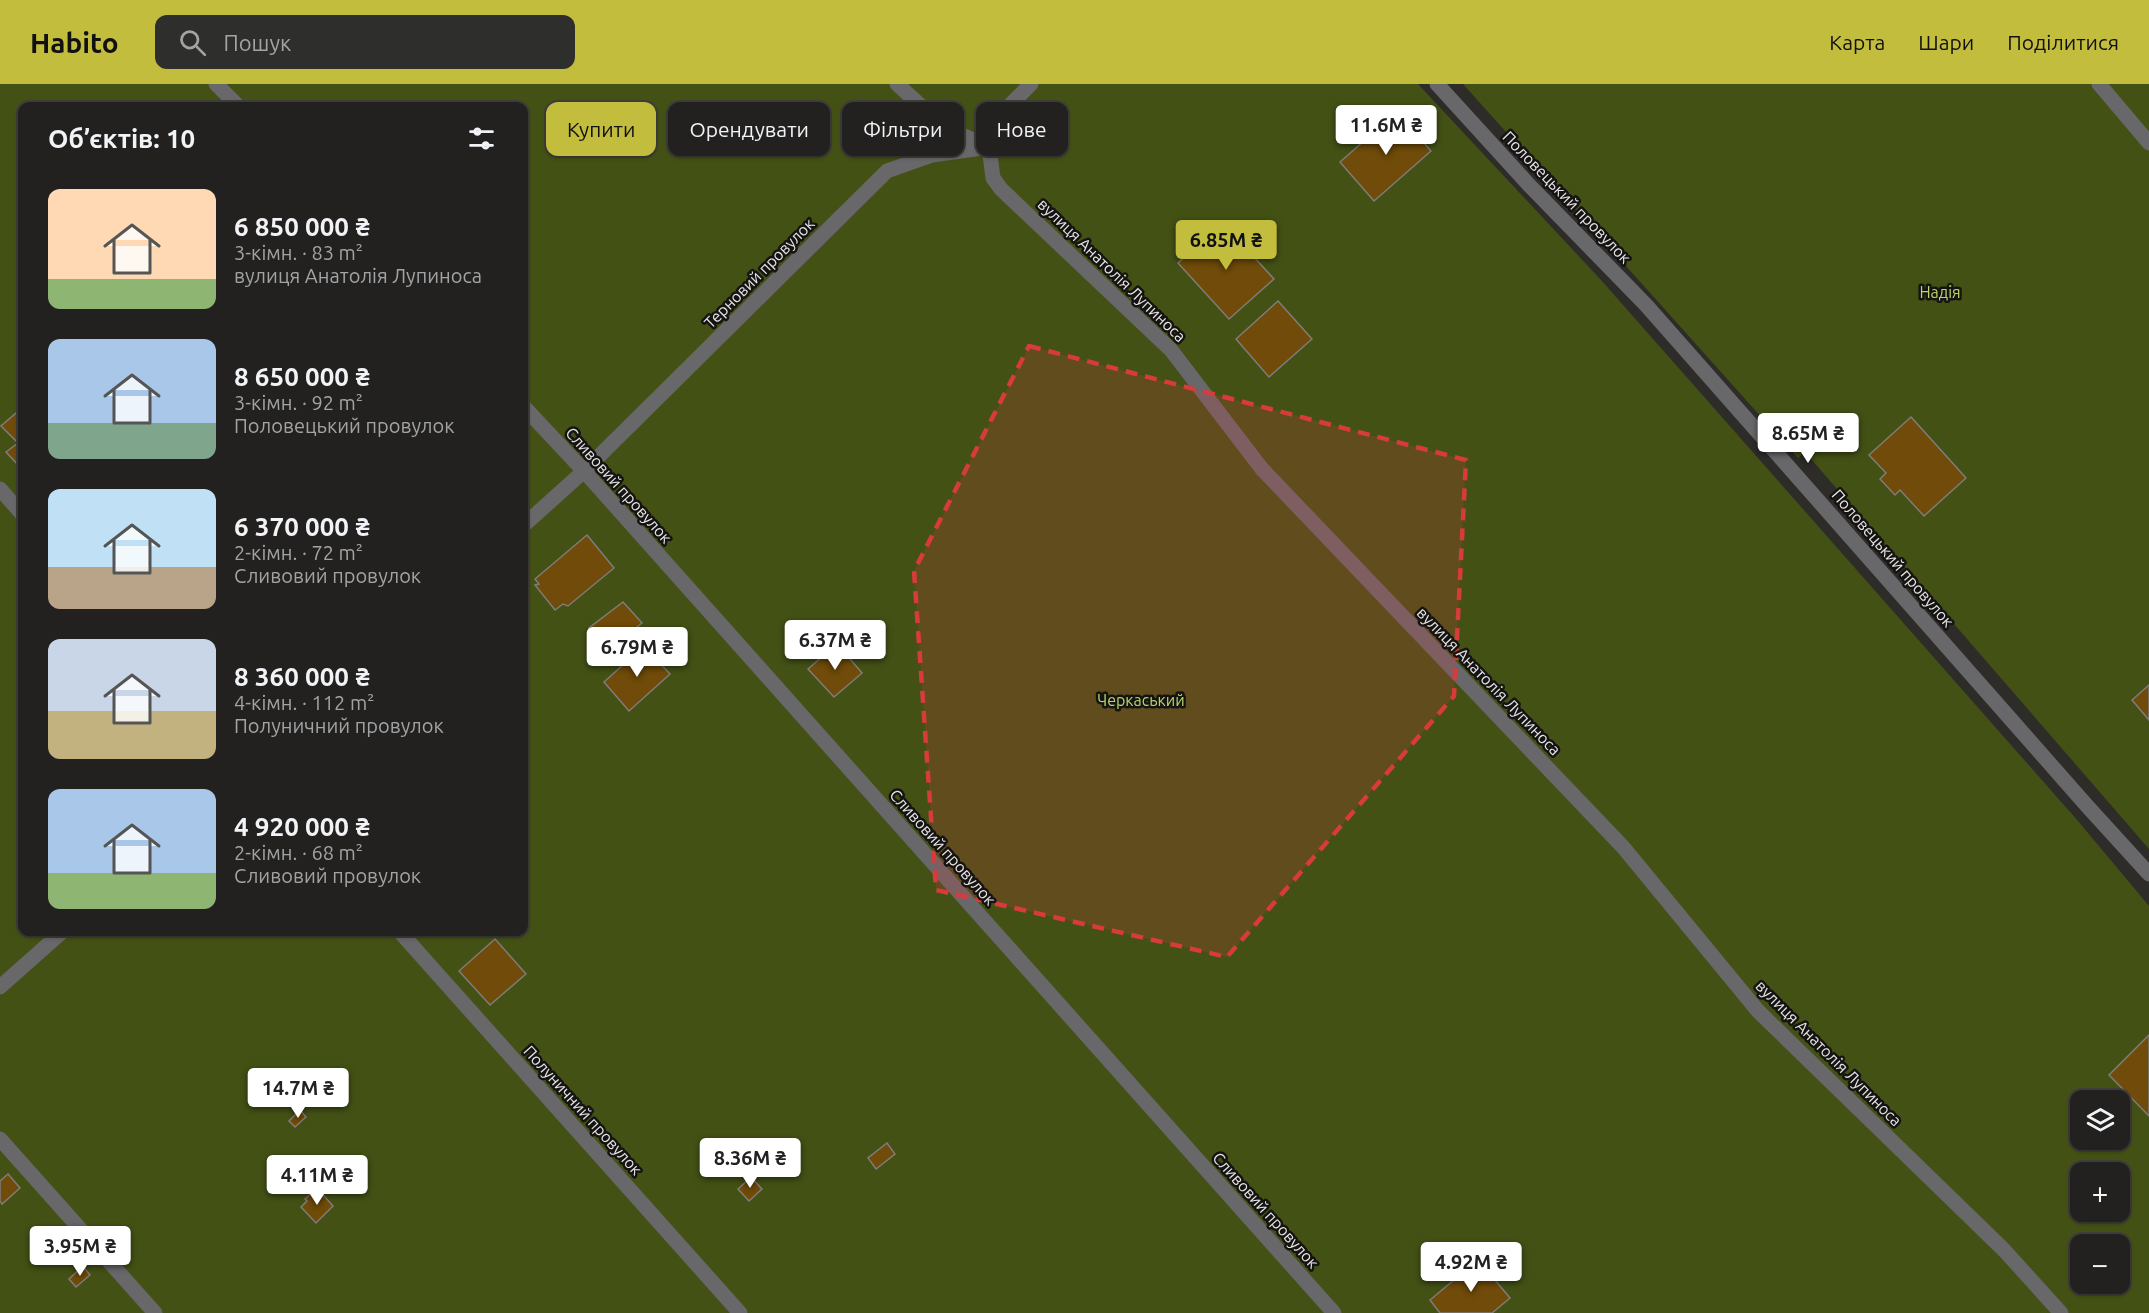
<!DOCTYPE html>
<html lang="uk">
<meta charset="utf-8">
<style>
body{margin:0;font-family:Ubuntu,sans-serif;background:#2e2e2c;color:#f1f3f6;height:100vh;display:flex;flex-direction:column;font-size:22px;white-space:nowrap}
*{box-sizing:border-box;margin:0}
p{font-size:20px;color:#a2a3a4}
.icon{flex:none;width:33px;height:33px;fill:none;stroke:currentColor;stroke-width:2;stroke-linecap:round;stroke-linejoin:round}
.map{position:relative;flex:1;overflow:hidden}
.side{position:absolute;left:18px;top:18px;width:510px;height:834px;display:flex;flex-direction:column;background:#22211f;border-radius:12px;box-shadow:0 2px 4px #0004,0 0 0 2px #3f3e3d}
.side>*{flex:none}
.banner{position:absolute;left:546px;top:18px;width:570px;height:54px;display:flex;gap:12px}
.fabs{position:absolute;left:2070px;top:1006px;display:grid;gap:12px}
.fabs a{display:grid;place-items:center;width:60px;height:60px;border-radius:12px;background:#22211f;box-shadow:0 2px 4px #0004,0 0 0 2px #3f3e3d;font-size:30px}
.price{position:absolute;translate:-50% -51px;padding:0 14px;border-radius:6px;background:#fff;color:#222;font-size:20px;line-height:39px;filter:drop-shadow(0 2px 3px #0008)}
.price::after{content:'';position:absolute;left:50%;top:36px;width:18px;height:14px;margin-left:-9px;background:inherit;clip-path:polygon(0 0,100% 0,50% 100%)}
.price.current{background:#c3bd3e;color:#111}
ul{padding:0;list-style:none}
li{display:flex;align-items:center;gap:18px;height:150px;padding:0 30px}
li span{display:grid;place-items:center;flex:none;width:168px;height:120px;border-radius:12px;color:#555}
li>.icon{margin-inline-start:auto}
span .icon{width:72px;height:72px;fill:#fffc;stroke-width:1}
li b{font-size:26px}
h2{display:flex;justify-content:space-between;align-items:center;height:72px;padding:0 30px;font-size:26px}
.chip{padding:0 21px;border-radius:12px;background:#22211f;box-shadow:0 2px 4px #0004,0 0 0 2px #3f3e3d;font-size:21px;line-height:54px}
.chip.current{background:#c3bd3e;color:#111}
header{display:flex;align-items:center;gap:36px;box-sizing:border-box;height:84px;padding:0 30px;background:#c3bd3e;color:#111}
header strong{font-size:28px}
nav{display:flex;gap:33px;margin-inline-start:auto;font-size:21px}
.search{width:420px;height:54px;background:#2e2e2c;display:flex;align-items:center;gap:15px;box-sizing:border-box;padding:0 21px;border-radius:12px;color:#a2a3a4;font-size:22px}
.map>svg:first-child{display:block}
</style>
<header>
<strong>Habito</strong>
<div class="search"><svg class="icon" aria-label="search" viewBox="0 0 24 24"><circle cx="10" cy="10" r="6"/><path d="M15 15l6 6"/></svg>Пошук</div>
<nav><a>Карта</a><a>Шари</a><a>Поділитися</a></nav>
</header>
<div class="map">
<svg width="2149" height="1229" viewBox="0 0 2149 1229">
<rect width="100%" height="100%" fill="#2e2c29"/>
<!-- green -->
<path fill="#435115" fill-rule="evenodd" d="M0,0H1418L1601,196L2078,737L2149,822V1229H0ZM22,22H524V848H22ZM2080,1017H2120V1056H2080ZM2080,1089H2120V1128H2080ZM2080,1161H2120V1200H2080Z
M1463,0H2149V765L1805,368L1798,374Z"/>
<!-- building -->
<path fill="#704b09" stroke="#7f7c79" stroke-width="1.5" d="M1397,28L1431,67L1374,117L1340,78Z
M1223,139L1274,195L1229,235L1178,179Z
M1278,217L1312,255L1269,293L1236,255Z
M22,324V385L6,368L18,359L1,342Z
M1911,333L1966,394L1924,432L1900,406L1895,411L1880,395L1886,389L1869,371Z
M587,451L614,484L568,522L563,520L555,526L535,501L539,500L535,495Z
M623,518L642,539L607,567L589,544Z
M837,560L862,589L834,613L808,585Z
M644,562L670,590L629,627L604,598Z
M2149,601V636L2132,616Z
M495,855L526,890L490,921L459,887Z
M2149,951V1032L2109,991Z
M300,1026L306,1033L295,1043L289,1037Z
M887,1059L895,1070L876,1085L868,1074Z
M8,1090L20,1104L2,1120L0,1117V1097Z
M751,1093L762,1105L749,1117L738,1105Z
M317,1104L333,1122L316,1139L301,1123L307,1117L305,1115Z
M1478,1176L1510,1214L1492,1229H1440L1430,1216Z
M83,1182L90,1191L76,1203L69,1195Z"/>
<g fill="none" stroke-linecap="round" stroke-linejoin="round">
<!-- minor -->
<path stroke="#686769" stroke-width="15" d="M216,0L238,22
M897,0L944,43L989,63L993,94L1001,105L1171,266L1262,385L1623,763L1758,927L2004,1166L2061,1229
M1437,0L1529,101L1646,221L2088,723L2149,790
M2099,0L2149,59
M524,323L584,387L1334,1229
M0,405L22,430
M524,441L584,387L887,87L932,71L989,63L998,33L1031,0
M400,848L740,1229
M0,903L62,848
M0,1055L155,1229"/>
</g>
<!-- marked area -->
<path fill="#d83b3b" fill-opacity="0.2" stroke="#d83b3b" stroke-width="4.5" stroke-dasharray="12 8" stroke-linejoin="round" d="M1029,262L1466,376L1454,612L1227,873L936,806L914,487Z"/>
<g text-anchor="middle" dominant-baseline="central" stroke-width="5" stroke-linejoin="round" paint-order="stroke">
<!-- street labels -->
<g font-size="16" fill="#e8e6e5" stroke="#151413">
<text transform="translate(1567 113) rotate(46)">Половецький провулок</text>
<text transform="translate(1112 186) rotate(44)">вулиця Анатолія Лупиноса</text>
<text transform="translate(759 189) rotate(-45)">Терновий провулок</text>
<text transform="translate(619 401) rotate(48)">Сливовий провулок</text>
<text transform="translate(1893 474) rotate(49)">Половецький провулок</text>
<text transform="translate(1489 597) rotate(46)">вулиця Анатолія Лупиноса</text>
<text transform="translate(943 763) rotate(48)">Сливовий провулок</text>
<text transform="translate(1829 969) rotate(45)">вулиця Анатолія Лупиноса</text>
<text transform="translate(583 1026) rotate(48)">Полуничний провулок</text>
<text transform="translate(1266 1126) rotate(48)">Сливовий провулок</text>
</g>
<!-- park labels -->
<g font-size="16" fill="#b8d668" stroke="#151413">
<text x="1940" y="208">Надія</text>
<text x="1141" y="616">Черкаський</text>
</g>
</g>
</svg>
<div class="fabs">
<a><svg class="icon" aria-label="layers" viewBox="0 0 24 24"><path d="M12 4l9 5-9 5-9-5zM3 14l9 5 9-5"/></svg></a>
<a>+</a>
<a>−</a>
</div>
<b class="price" style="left:1386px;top:72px">11.6M ₴</b>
<b class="price current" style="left:1226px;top:187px">6.85M ₴</b>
<b class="price" style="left:1808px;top:380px">8.65M ₴</b>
<b class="price" style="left:835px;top:587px">6.37M ₴</b>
<b class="price" style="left:637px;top:594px">6.79M ₴</b>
<b class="price" style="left:298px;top:1035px">14.7M ₴</b>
<b class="price" style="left:750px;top:1105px">8.36M ₴</b>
<b class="price" style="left:317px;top:1122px">4.11M ₴</b>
<b class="price" style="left:80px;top:1193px">3.95M ₴</b>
<b class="price" style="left:1471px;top:1209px">4.92M ₴</b>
<div class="banner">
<a class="chip current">Купити</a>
<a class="chip">Орендувати</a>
<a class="chip">Фільтри</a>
<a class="chip">Нове</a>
</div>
<section class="side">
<h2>Об’єктів: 10<svg class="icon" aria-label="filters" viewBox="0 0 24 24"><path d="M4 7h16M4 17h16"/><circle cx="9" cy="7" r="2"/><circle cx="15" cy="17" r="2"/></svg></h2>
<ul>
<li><span style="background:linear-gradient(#ffd9b3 75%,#8fb573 0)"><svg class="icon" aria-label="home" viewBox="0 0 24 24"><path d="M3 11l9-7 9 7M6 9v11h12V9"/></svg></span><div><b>6 850 000 ₴</b><p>3-кімн. · 83 m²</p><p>вулиця Анатолія Лупиноса</p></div></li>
<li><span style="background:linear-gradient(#a9c7e8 70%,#7fa58c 0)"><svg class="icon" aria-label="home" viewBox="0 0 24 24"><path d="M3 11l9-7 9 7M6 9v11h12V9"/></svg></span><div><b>8 650 000 ₴</b><p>3-кімн. · 92 m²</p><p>Половецький провулок</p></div></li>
<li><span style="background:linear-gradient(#bfe0f5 65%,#b9a48a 0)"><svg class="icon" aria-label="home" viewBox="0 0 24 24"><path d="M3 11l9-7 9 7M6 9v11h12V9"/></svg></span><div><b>6 370 000 ₴</b><p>2-кімн. · 72 m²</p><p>Сливовий провулок</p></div></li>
<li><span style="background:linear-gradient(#c9d6e8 60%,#c2b280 0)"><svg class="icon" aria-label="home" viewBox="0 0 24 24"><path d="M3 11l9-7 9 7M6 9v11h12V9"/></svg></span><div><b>8 360 000 ₴</b><p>4-кімн. · 112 m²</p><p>Полуничний провулок</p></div></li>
<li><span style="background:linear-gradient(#a9c7e8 70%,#8fb573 0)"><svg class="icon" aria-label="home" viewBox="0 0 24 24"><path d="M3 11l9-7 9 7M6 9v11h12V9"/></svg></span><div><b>4 920 000 ₴</b><p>2-кімн. · 68 m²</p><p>Сливовий провулок</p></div></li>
</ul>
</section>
</div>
